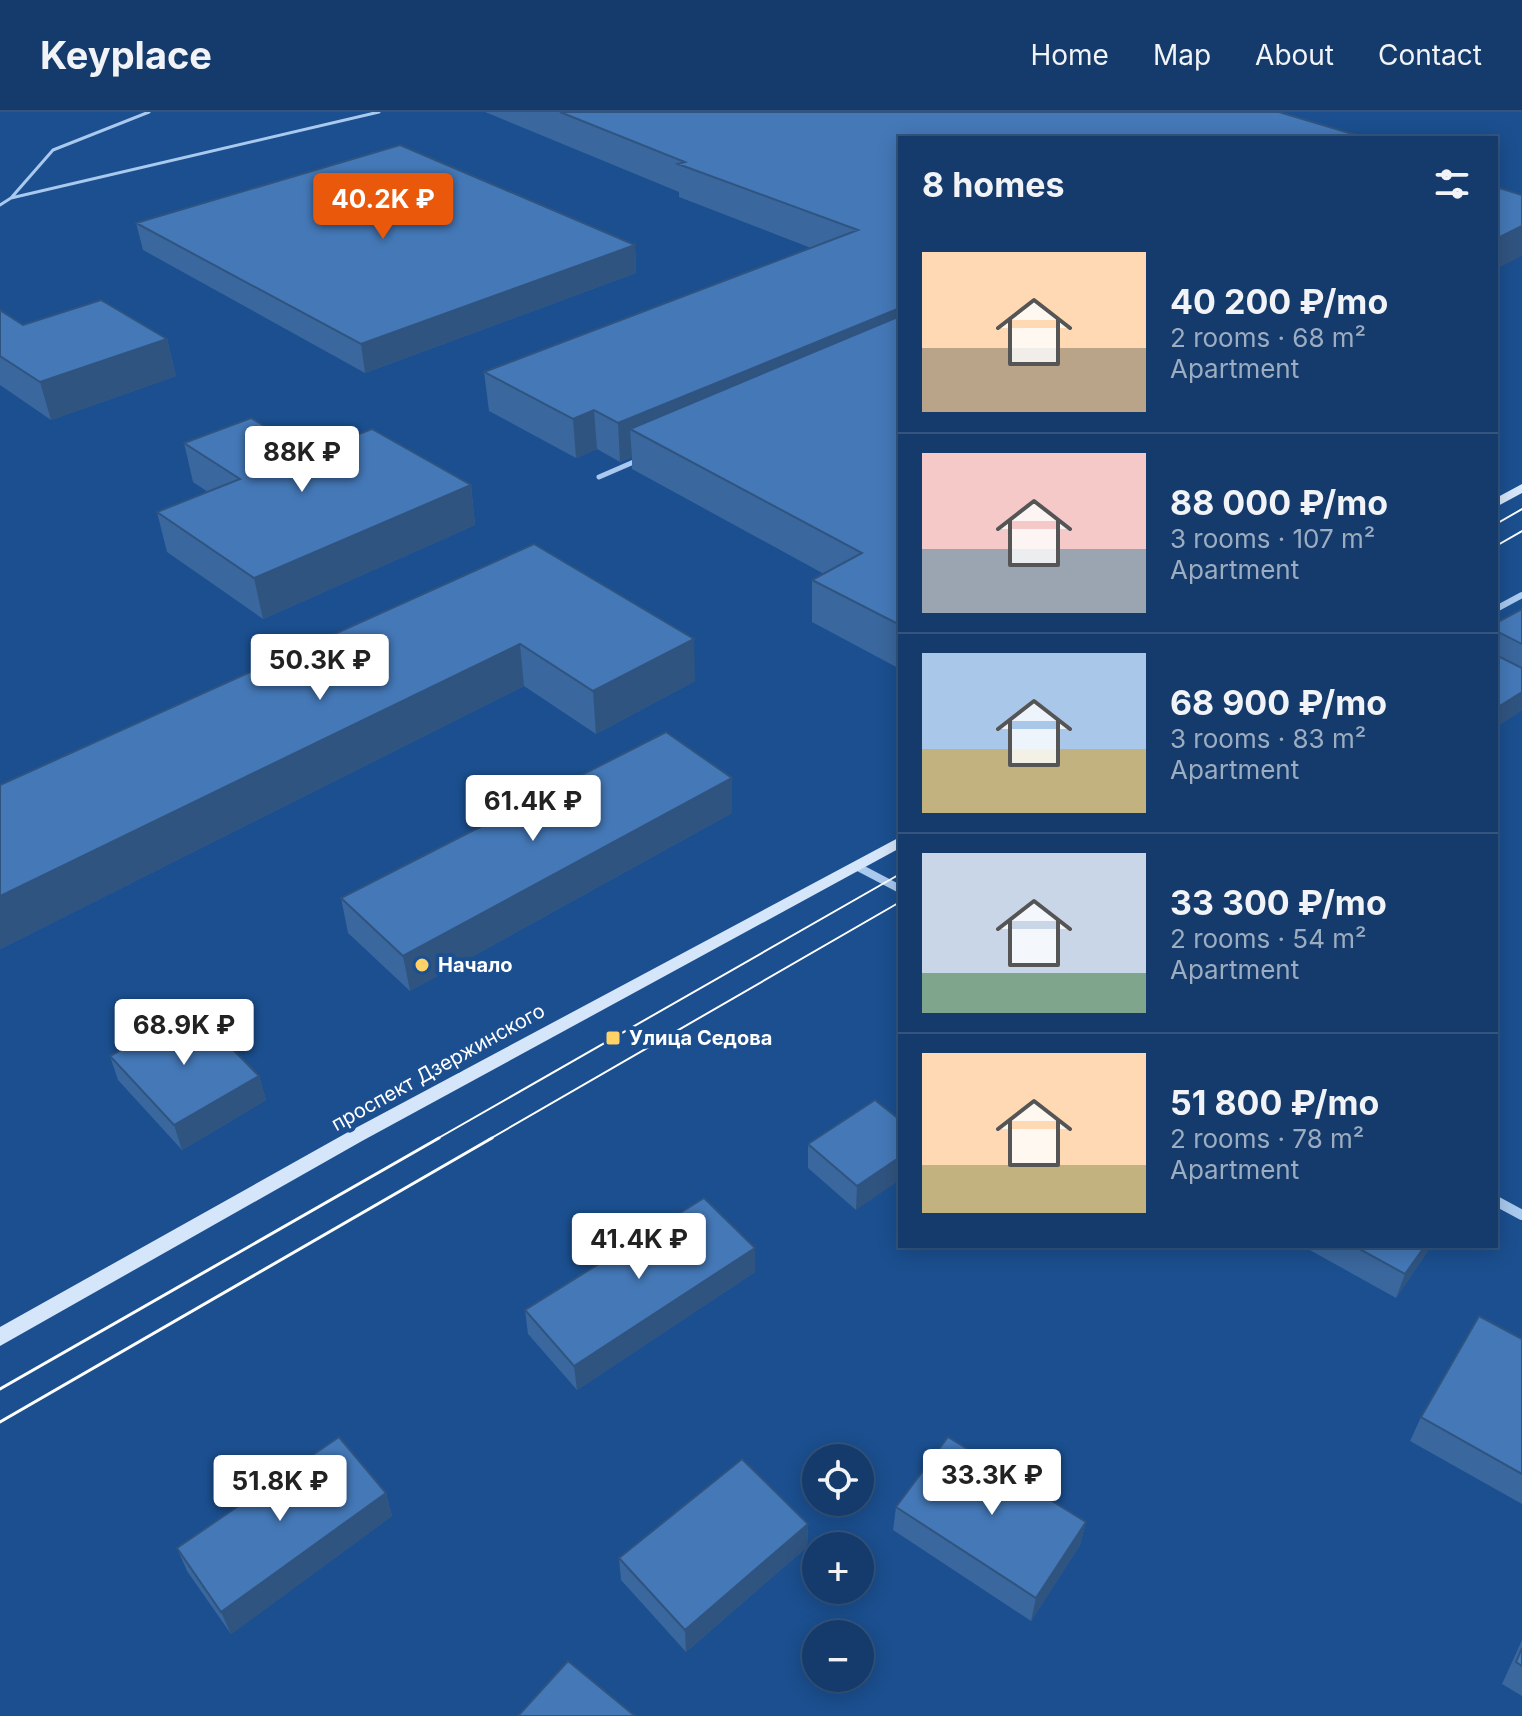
<!DOCTYPE html>
<meta charset="utf-8">
<style>
body{margin:0;font-family:Inter,sans-serif;background:#214673;color:#f1f3f6;height:100vh;display:flex;flex-direction:column;font-size:30px;white-space:nowrap}
*{box-sizing:border-box;margin:0}
p{font-size:26px;color:#9dadc1}
.icon{flex:none;width:44px;height:44px;fill:none;stroke:currentColor;stroke-width:2;stroke-linecap:round;stroke-linejoin:round}
.map{position:relative;flex:1;overflow:hidden}
.panel{position:absolute;left:898px;top:24px;width:600px;height:1112px;display:flex;flex-direction:column;background:#143b6b;border-radius:0px;box-shadow:0 4px 20px #0003,0 0 0 2px #33557e}
.panel>*{flex:none}
.buttons{position:absolute;left:802px;top:1332px;display:grid;gap:16px}
.buttons a{display:grid;place-items:center;width:72px;height:72px;border-radius:50%;background:#143b6b;box-shadow:0 4px 20px #0003,0 0 0 2px #33557e;font-size:40px}
.price{position:absolute;translate:-50% -68px;padding:0 18px;border-radius:8px;background:#fff;color:#222;font-size:26px;line-height:52px;filter:drop-shadow(0 2px 4px #0008)}
.price::after{content:'';position:absolute;left:50%;top:48px;width:24px;height:18px;margin-left:-12px;background:inherit;clip-path:polygon(0 0,100% 0,50% 100%)}
.price.on{background:#ea580c;color:#fff}
ul{padding:0;list-style:none}
li{display:flex;align-items:center;gap:24px;height:200px;padding:0 24px}
li+li{border-top:2px solid #33557e}
li span{display:grid;place-items:center;flex:none;width:224px;height:160px;border-radius:0px;color:#555}
li>.icon{margin-inline-start:auto}
span .icon{width:96px;height:96px;fill:#fffc;stroke-width:1}
li b{font-size:34px}
h2{display:flex;justify-content:space-between;align-items:center;height:96px;padding:0 24px;font-size:34px}
header{display:flex;align-items:center;gap:48px;box-sizing:border-box;height:112px;padding:0 40px;background:#143b6b;border-bottom:2px solid #33557e}
header strong{font-size:38px}
nav{display:flex;gap:44px;margin-inline-start:auto;font-size:28px}
.map>svg:first-child{display:block}
</style>
<header>
<strong>Keyplace</strong>
<nav><a>Home</a><a>Map</a><a>About</a><a>Contact</a></nav>
</header>
<div class="map">
<svg width="1522" height="1604" viewBox="0 0 1522 1604">
<rect width="100%" height="100%" fill="#1b4f8f"/>
<g fill="none" stroke-linecap="round" stroke-linejoin="round">
<!-- lane-far1 -->
<path stroke="#a9c9ee" stroke-width="3" d="M149,0L53,38L11,86L379,0
M0,93L11,86"/>
<!-- lane -->
<path stroke="#a9c9ee" stroke-width="5" d="M599,365L636,349"/>
<!-- street-far2 -->
<path stroke="#a9c9ee" stroke-width="6" d="M1496,497L1522,483"/>
<!-- street-far1 -->
<path stroke="#a9c9ee" stroke-width="8" d="M856,754L900,777"/>
<!-- street -->
<path stroke="#a9c9ee" stroke-width="10" d="M1496,1089L1522,1103"/>
<!-- secondary -->
<path fill="#d6e6fa" fill-rule="evenodd" d="M1522,372V381L1496,395V386Z
M900,725V736L362,1029L0,1234V1215L350,1019Z"/>
<!-- tram-far1 -->
<path stroke="#fff" stroke-width="2" d="M1496,412L1522,397
M1496,434L1522,419
M435,1028L900,762
M488,1028L900,790"/>
<!-- tram -->
<path stroke="#fff" stroke-width="3" d="M0,1277L439,1026
M0,1310L492,1026"/>
</g>
<!-- wall -->
<path fill="#3a679d" d="M485,0H1279L900,26V557L812,510V468L824,462L632,357V345L620,350L597,337L576,346L489,299L484,260L811,136L679,85V80Z
M136,111L635,133L636,161L365,261L143,138Z
M0,198L23,213L167,227L176,264L51,308L0,273Z
M184,331L310,341L471,373L475,413L263,507L167,440L157,400L208,380L193,370Z
M534,432L695,569L596,622L524,574L0,837V673Z
M1522,497V598L1496,615V511Z
M732,666V701L410,879L348,821L341,786Z
M110,944L259,964L266,988L182,1038L118,968Z
M875,988L856,1098L808,1056V1032Z
M1309,1134H1430L1428,1139L1396,1186L1308,1137Z
M755,1136V1160L577,1278L528,1222L525,1198Z
M1522,1227V1392L1410,1329L1421,1305Z
M386,1381L392,1404L231,1522L187,1459L177,1436Z
M896,1395L1086,1410L1080,1433L1031,1509L893,1418Z
M808,1412L807,1435L686,1540L621,1468L619,1446Z
M1522,1528V1584L1502,1572Z"/>
<!-- shaded-wall -->
<path fill="#305480" d="M1522,114V144L1496,157V127Z
M635,133L636,161L365,261L361,232Z
M900,196V232L630,317L632,345L620,350L618,311Z
M167,227L176,264L51,308L40,270Z
M594,298L597,337L576,346L573,307Z
M471,373L475,413L263,507L254,466Z
M694,527L695,569L596,622L593,579Z
M520,532L524,574L0,837V784Z
M1522,580V598L1496,615V601L1498,595Z
M732,666V701L410,879L403,844Z
M259,964L266,988L182,1038L174,1013Z
M900,1045V1068L856,1098L857,1074Z
M1425,1134H1430L1428,1139L1396,1186L1405,1162Z
M755,1136V1160L577,1278L574,1254Z
M386,1381L392,1404L231,1522L221,1500Z
M1086,1410L1080,1433L1031,1509L1036,1486Z
M808,1412L807,1435L686,1540L685,1518Z"/>
<!-- building -->
<path fill="#4478b7" stroke="#305480" stroke-width="2" d="M560,0H1279L1366,26H900V196L618,311L594,298L573,307L484,260L858,118L678,52L685,50Z
M400,33L635,133L361,232L136,111Z
M1496,75L1522,83V114L1496,127Z
M101,188L167,227L40,270L0,244V198L23,213Z
M900,204V513L812,468L862,441L630,317Z
M251,306L310,341L372,317L471,373L254,466L157,400L240,367L184,331Z
M534,432L694,527L593,579L520,532L0,784V673Z
M1522,497V532L1496,519V511Z
M1496,543L1522,556V580L1498,595L1496,594Z
M666,620L732,666L403,844L341,786Z
M194,898L259,964L174,1013L110,944Z
M875,988L900,1008V1045L857,1074L808,1032Z
M704,1086L755,1136L574,1254L525,1198Z
M1354,1134H1425L1405,1162Z
M1479,1204L1522,1227V1362L1421,1305Z
M339,1325L386,1381L221,1500L177,1436Z
M948,1325L1086,1410L1036,1486L896,1395Z
M742,1347L808,1412L685,1518L619,1446Z
M1522,1536V1554L1516,1550Z
M568,1549L635,1604H518Z"/>
<!-- markers -->
<g fill="#ffd166" stroke="#1b4f8f" stroke-width="3">
<circle cx="422" cy="853" r="8"/>
<rect x="605" y="918" width="16" height="16" rx="4"/>
</g>
<g text-anchor="middle" dominant-baseline="central" stroke-width="8" stroke-linejoin="round" paint-order="stroke">
<!-- poi labels -->
<g font-size="20" font-weight="bold" fill="#fff" stroke="#1b4f8f" text-anchor="start">
<text x="438" y="853">Начало</text>
<text x="629" y="926">Улица Седова</text>
</g>
<!-- street labels -->
<g font-size="20" fill="#fff" stroke="#1b4f8f">
<text transform="translate(438 955) rotate(-29)">проспект Дзержинского</text>
</g>
</g>
</svg>
<div class="buttons">
<a><svg class="icon" aria-label="locate" viewBox="0 0 24 24"><circle cx="12" cy="12" r="6"/><path d="M12 2v4M12 18v4M2 12h4M18 12h4"/></svg></a>
<a>+</a>
<a>−</a>
</div>
<b class="price on" style="left:383px;top:129px">40.2K ₽</b>
<b class="price" style="left:302px;top:382px">88K ₽</b>
<b class="price" style="left:320px;top:590px">50.3K ₽</b>
<b class="price" style="left:533px;top:731px">61.4K ₽</b>
<b class="price" style="left:184px;top:955px">68.9K ₽</b>
<b class="price" style="left:639px;top:1169px">41.4K ₽</b>
<b class="price" style="left:992px;top:1405px">33.3K ₽</b>
<b class="price" style="left:280px;top:1411px">51.8K ₽</b>
<section class="panel">
<h2>8 homes<svg class="icon" aria-label="filters" viewBox="0 0 24 24"><path d="M4 7h16M4 17h16"/><circle cx="9" cy="7" r="2"/><circle cx="15" cy="17" r="2"/></svg></h2>
<ul>
<li><span style="background:linear-gradient(#ffd9b3 60%,#b9a48a 0)"><svg class="icon" aria-label="home" viewBox="0 0 24 24"><path d="M3 11l9-7 9 7M6 9v11h12V9"/></svg></span><div><b>40 200 ₽/mo</b><p>2 rooms · 68 m²</p><p>Apartment</p></div></li>
<li><span style="background:linear-gradient(#f6c9c9 60%,#9aa5b1 0)"><svg class="icon" aria-label="home" viewBox="0 0 24 24"><path d="M3 11l9-7 9 7M6 9v11h12V9"/></svg></span><div><b>88 000 ₽/mo</b><p>3 rooms · 107 m²</p><p>Apartment</p></div></li>
<li><span style="background:linear-gradient(#a9c7e8 60%,#c2b280 0)"><svg class="icon" aria-label="home" viewBox="0 0 24 24"><path d="M3 11l9-7 9 7M6 9v11h12V9"/></svg></span><div><b>68 900 ₽/mo</b><p>3 rooms · 83 m²</p><p>Apartment</p></div></li>
<li><span style="background:linear-gradient(#c9d6e8 75%,#7fa58c 0)"><svg class="icon" aria-label="home" viewBox="0 0 24 24"><path d="M3 11l9-7 9 7M6 9v11h12V9"/></svg></span><div><b>33 300 ₽/mo</b><p>2 rooms · 54 m²</p><p>Apartment</p></div></li>
<li><span style="background:linear-gradient(#ffd9b3 70%,#c2b280 0)"><svg class="icon" aria-label="home" viewBox="0 0 24 24"><path d="M3 11l9-7 9 7M6 9v11h12V9"/></svg></span><div><b>51 800 ₽/mo</b><p>2 rooms · 78 m²</p><p>Apartment</p></div></li>
</ul>
</section>
</div>
